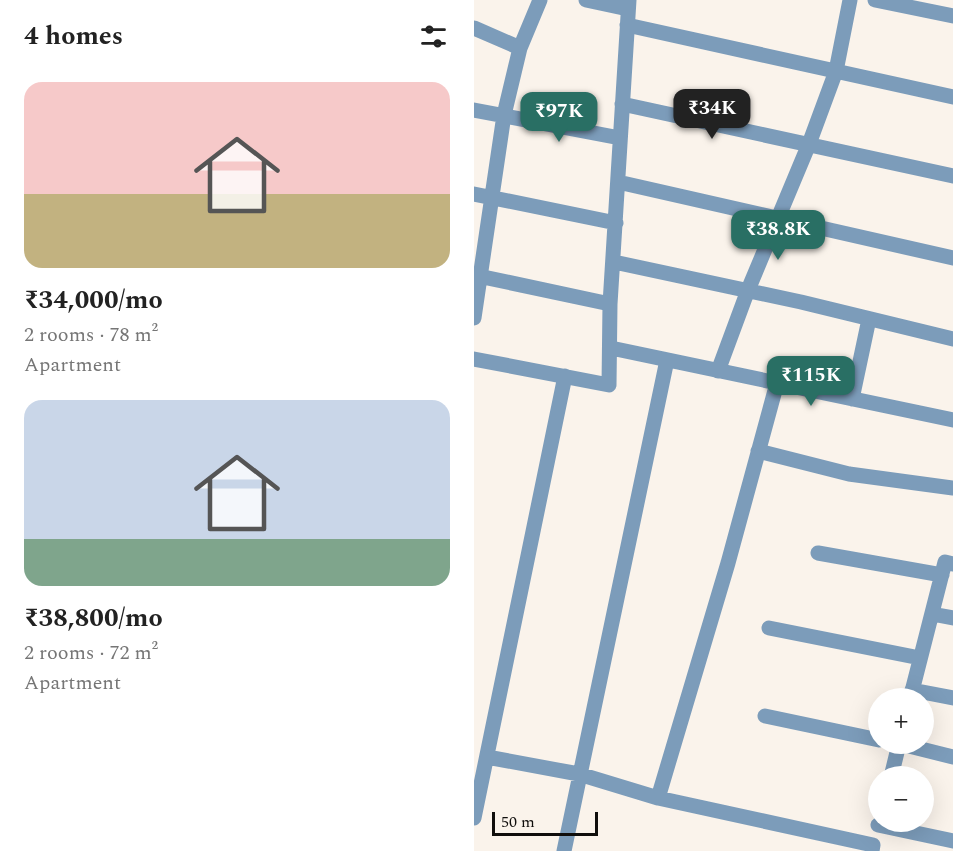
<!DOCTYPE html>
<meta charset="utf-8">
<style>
body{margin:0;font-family:Spectral,serif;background:#f2f2f2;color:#222;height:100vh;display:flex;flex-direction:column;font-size:22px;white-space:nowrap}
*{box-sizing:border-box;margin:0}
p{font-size:20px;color:#767676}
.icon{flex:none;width:33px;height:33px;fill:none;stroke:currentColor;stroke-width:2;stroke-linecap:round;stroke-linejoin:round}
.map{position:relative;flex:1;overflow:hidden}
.side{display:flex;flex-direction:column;background:#fff;width:474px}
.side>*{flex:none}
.fabs{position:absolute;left:394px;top:688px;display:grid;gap:12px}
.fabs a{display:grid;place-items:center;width:66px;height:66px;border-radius:50%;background:#fff;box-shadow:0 6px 24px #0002;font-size:30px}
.scale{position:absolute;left:18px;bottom:15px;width:106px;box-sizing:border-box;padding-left:6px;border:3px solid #100e0c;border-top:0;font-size:16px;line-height:21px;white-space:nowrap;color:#100e0c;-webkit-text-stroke:4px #faf3eb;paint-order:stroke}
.price{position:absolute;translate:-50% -51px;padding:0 14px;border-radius:12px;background:#296f64;color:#fff;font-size:20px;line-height:39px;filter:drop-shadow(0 2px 3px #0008)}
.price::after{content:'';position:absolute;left:50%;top:36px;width:18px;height:14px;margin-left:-9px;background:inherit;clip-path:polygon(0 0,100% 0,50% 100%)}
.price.current{background:#222;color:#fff}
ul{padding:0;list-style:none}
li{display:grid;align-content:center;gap:12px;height:318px;padding:0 24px}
li span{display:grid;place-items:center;height:186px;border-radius:18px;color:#555}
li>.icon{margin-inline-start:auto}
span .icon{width:108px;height:108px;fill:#fffc;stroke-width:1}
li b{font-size:26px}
h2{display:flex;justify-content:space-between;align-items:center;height:72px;padding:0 24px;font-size:26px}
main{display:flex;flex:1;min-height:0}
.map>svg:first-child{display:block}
</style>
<main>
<section class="side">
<h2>4 homes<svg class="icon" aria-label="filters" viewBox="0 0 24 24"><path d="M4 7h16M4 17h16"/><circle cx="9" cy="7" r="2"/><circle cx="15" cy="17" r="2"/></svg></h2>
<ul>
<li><span style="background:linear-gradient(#f6c9c9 60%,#c2b280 0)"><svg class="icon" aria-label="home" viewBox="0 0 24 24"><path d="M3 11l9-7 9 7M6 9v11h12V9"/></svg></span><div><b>₹34,000/mo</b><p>2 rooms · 78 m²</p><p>Apartment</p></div></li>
<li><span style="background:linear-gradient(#c9d6e8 75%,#7fa58c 0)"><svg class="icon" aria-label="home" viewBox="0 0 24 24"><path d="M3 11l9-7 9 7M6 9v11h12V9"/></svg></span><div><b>₹38,800/mo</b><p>2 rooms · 72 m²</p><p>Apartment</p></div></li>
</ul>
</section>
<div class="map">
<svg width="479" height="851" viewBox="0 0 479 851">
<rect width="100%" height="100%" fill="#faf3eb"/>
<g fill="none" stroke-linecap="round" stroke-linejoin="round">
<!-- minor -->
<path stroke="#7c9cba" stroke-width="15" d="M112,0L154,9
M401,0L479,16
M153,25L479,97
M0,28L46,48
M148,104L479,176
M0,110L146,138
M144,182L479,258
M0,194L142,223
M140,262L327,302L479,339
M0,275L136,304
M0,318L30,115L46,48L66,0
M137,348L479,420
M0,359L135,385L136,304L155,0
M244,371L274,290L335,144L362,71L376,0
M303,383L254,563L184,798L399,845L398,851
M378,399L395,319
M284,451L375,474L479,488
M344,553L468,575
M458,614L479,618
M295,628L446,658
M438,690L479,698
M436,699L471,562L479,564
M291,716L405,740
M427,744L479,757
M13,757L105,774L184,798
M417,777L425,744
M0,818L91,376
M404,825L479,841
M90,851L193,360"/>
</g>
</svg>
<div class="fabs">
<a>+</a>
<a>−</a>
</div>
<div class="scale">50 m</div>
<b class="price current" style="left:238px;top:140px">₹34K</b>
<b class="price" style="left:85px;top:143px">₹97K</b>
<b class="price" style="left:304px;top:261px">₹38.8K</b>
<b class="price" style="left:337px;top:407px">₹115K</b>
</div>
</main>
